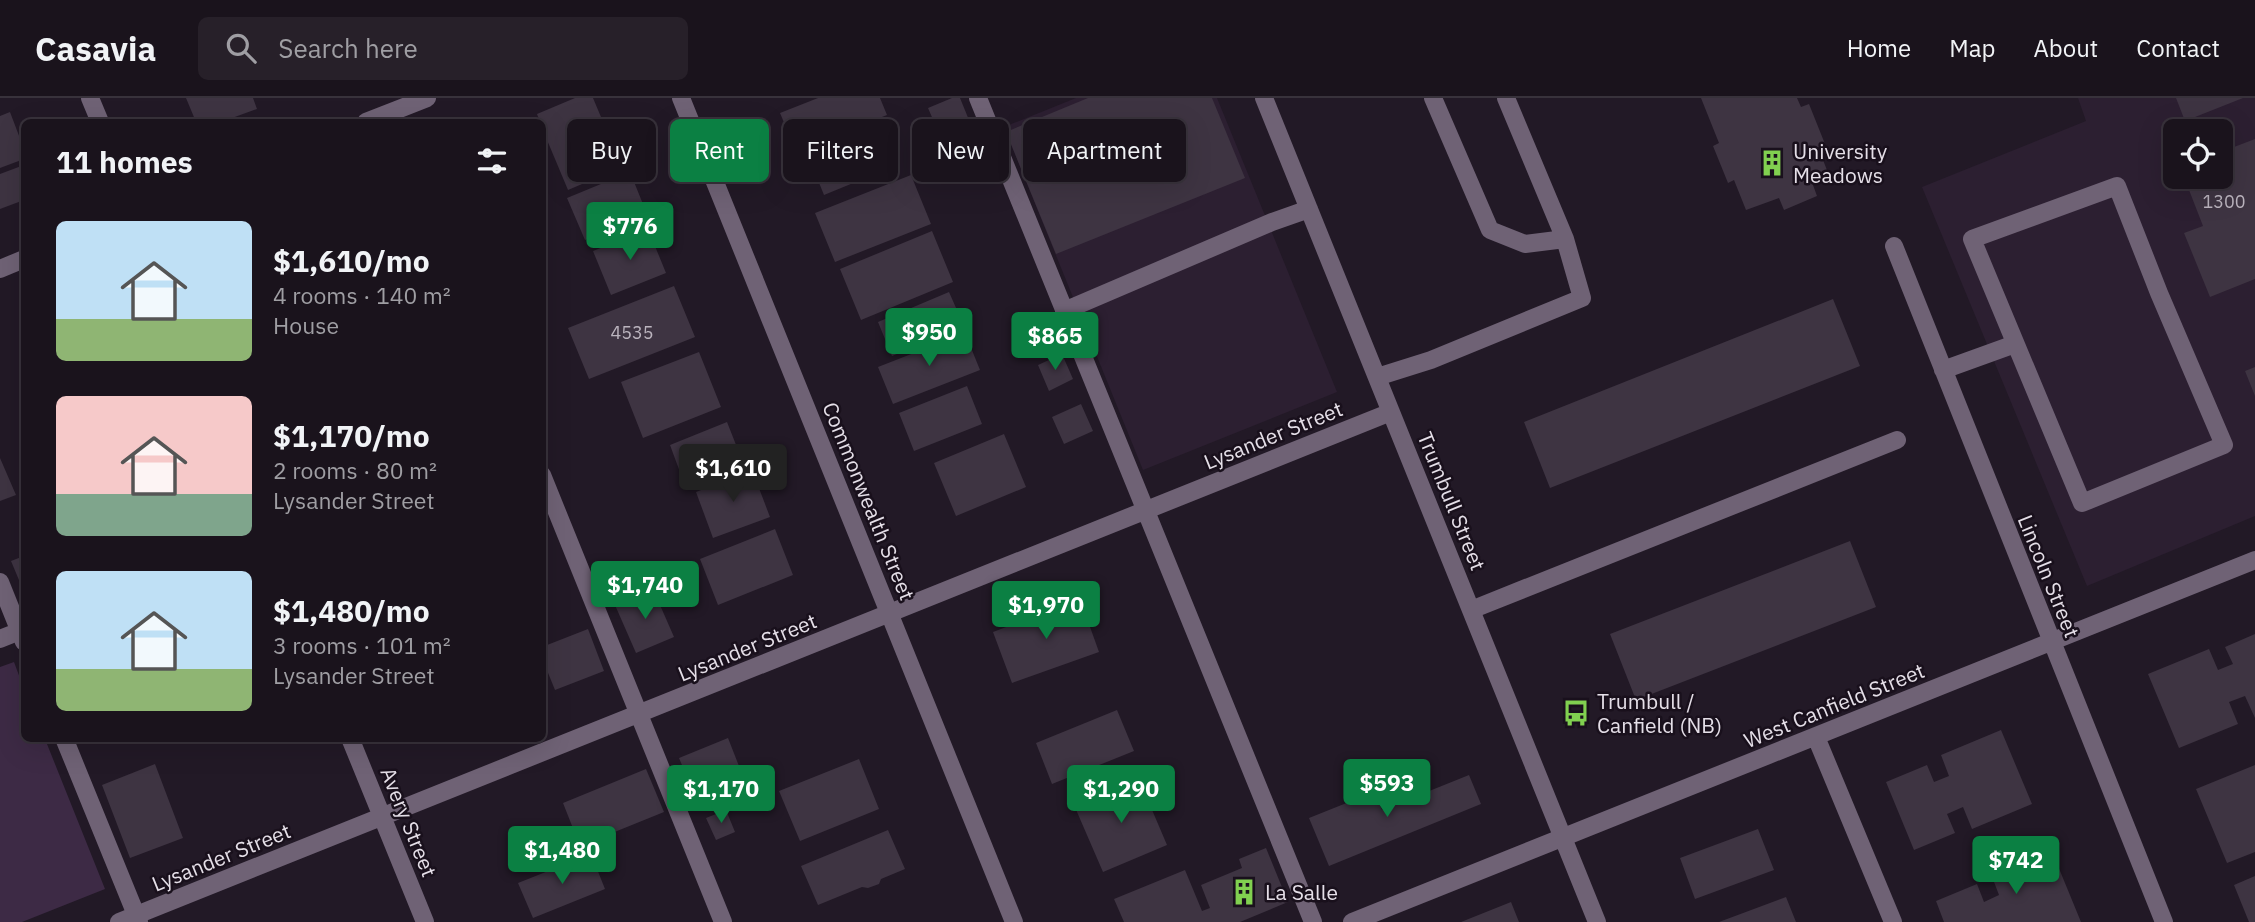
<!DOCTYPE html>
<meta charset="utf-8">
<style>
body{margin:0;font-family:"IBM Plex Sans",sans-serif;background:#272029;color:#f1f3f6;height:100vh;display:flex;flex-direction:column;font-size:26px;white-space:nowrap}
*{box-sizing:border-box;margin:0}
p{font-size:23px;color:#9f9ea3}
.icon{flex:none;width:38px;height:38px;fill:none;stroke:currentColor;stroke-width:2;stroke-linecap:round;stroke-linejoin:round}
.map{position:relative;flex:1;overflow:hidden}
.sheet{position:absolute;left:21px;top:21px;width:525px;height:623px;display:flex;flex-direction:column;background:#1a131c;border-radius:10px;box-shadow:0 7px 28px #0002,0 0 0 2px #38323b}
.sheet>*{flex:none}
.banner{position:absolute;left:567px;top:21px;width:665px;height:63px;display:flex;gap:14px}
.tools{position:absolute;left:2163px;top:21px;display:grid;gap:14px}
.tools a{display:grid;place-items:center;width:70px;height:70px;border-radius:10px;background:#1a131c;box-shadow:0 7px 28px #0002,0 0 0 2px #38323b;font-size:35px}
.price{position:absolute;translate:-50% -60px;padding:0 16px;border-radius:7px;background:#0b8043;color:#fff;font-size:23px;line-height:46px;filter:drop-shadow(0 2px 4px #0008)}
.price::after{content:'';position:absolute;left:50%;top:42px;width:21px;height:16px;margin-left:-10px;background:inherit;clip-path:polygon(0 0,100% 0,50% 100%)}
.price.selected{background:#222;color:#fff}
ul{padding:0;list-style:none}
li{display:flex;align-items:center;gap:21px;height:175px;padding:0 35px}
li span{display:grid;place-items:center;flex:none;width:196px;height:140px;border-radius:10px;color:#555}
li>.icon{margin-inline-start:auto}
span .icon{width:84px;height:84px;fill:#fffc;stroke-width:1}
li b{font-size:30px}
h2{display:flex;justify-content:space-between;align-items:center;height:84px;padding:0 35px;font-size:30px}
.tag{padding:0 24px;border-radius:10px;background:#1a131c;box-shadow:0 7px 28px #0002,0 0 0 2px #38323b;font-size:24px;line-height:63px}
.tag.selected{background:#0b8043;color:#fff}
header{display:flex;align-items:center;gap:42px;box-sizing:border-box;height:98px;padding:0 35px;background:#1a131c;border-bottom:2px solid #38323b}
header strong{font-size:33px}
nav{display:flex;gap:38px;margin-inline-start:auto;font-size:24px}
.search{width:490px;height:63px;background:#272029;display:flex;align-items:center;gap:18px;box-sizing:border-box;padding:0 24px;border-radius:10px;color:#9f9ea3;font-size:26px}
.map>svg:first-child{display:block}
</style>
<header>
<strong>Casavia</strong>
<div class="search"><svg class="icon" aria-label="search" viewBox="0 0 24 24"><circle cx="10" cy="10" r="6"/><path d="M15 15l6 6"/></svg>Search here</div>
<nav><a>Home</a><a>Map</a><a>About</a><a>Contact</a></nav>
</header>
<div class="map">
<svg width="2255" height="824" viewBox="0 0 2255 824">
<rect width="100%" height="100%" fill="#221926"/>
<!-- built -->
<path fill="#2c1f31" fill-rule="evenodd" d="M1076,0H1217L1337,294L1143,372L1004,29Z
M2078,0H2255V418L2087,488L1922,89L2086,23ZM2175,33H2221V79H2175Z"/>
<!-- green -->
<path fill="#3d2a45" d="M14,564L24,591V640L45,641L105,791L22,824H0V569Z"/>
<!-- building -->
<path fill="#3e3442" d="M186,0H253L257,11L221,24H196Z
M575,0H593L622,69L568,92L542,30V24H540L537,16Z
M818,0H880L887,17L796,53L780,15Z
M952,0H960L971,27L941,40L928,10Z
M1088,0H1212L1245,80L1056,156L1006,34Z
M1701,0H1797L1801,9L1809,6L1825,46L1818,49L1830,80L1813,87L1817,98L1784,112L1779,100L1746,112L1734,82L1728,85L1713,48L1719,45Z
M2176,0H2243L2185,23Z
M10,14L24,51V61L0,70V18Z
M866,38L880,74L824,97L809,60Z
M2255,41V181L2210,199L2184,135L2203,128L2184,79H2221V54Z
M24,67V102L0,111V76Z
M630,74L647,116L585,142L567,100Z
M911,77L931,126L835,164L815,115Z
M648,131L666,175L611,197L593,153Z
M932,133L953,184L861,222L840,171Z
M674,188L695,239L589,281L568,230Z
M949,194L964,228L892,258L878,224Z
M1833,201L1860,268L1550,390L1524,324Z
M965,235L980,272L893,306L878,269Z
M699,254L721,309L643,340L621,284Z
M1062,256L1073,281L1049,293L1038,267Z
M2255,269V298L2245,273Z
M967,288L982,326L914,353L899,315Z
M1081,306L1093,333L1064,346L1052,319Z
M727,324L742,362L684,385L670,347Z
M1004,336L1026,389L956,418L934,365Z
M0,360L16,397L0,403Z
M752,372L770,419L713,440L696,394Z
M775,431L793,477L718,507L700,461Z
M1850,443L1876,509L1636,602L1610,536Z
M24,458V494L11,463Z
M653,491L674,539L636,555L615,507Z
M1080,501L1099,554L1012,585L993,534Z
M588,531L604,573L555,592L542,560V549Z
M2255,536V620L2245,598L2229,604L2238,626L2179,650L2148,576L2209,551L2218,572L2233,566L2225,549Z
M1117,612L1134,653L1052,686L1036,645Z
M2001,632L2032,706L1972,731L1963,709L1947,716L1955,735L1914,752L1886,684L1927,667L1934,684L1949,678L1941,657Z
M728,640L746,686L698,705L679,660Z
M859,661L879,711L800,743L779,693Z
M155,666L183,740L130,760L102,687Z
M2255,667V754L2227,765L2196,691Z
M646,671L664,714L580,748L563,705Z
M1469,677L1481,706L1329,768L1309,720L1374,694L1382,712Z
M1138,679L1167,747L1103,774L1074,707Z
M726,712L735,734L716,742L706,720Z
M1758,731L1774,772L1695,801L1680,760Z
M888,732L905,771L881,781L879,786L868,790L862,789L818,807L801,768Z
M1266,750L1288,804L1240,824H1124L1114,801L1185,772L1202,813L1210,810L1201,787L1242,770L1239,761Z
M2051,751L2081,824H1944L1936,803L1977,786L1984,804L1999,797L1991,776Z
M591,756L605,791L533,820L518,785Z
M2255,778V824H2249L2234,787Z
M1786,799L1796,824H1719Z
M1511,804L1519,824H1461Z"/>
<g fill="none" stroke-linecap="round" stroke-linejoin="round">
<!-- minor -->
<path stroke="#6f6275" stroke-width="18" d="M90,0L100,24
M681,0L1014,824
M978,0L1313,824
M1264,0L1597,824
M1433,0L1490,132L1525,146L1565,141
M366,24L427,0
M2117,88L2159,195L2224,347L2082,405L1972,141Z
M1894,148L2164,824
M0,171L24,161
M1064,213L1272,124L1309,111
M1943,272L2015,246
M1377,279L1431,262L1582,200L1565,141L1506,0
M542,377L723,824
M0,484L24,544
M1471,512L1897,342
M0,541L20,533
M1816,639L1893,824
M64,640L139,824
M350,640L425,824
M119,824L1391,314
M1352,824L2255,462"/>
</g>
<!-- icons -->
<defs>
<g id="building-bare" transform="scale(2.1)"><path d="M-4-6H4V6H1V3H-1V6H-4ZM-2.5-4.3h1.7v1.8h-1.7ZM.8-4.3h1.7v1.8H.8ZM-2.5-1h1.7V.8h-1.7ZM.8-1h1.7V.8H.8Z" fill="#81d050" stroke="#19101c" stroke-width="2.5" paint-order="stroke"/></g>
<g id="bus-bare" transform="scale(2.1)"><path d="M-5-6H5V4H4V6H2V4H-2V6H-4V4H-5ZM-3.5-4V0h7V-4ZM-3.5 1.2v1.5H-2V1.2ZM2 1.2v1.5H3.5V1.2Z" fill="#81d050" stroke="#19101c" stroke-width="2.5" paint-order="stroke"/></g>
</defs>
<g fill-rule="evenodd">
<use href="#building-bare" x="1772" y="65"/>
<use href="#bus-bare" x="1576" y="615"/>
<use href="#building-bare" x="1244" y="794"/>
</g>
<g text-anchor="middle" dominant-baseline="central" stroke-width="5" stroke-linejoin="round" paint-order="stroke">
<!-- number labels -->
<g font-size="18" fill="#bbb4be">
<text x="2224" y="103">1300</text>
<text x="632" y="234">4535</text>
</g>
<!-- poi labels -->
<g font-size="21" fill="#e5dfe8" stroke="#19101c" text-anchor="start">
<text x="1793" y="53">University<tspan x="1793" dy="24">Meadows</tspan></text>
<text x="1597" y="603">Trumbull /<tspan x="1597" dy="24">Canfield (NB)</tspan></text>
<text x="1265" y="794">La Salle</text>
</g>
<!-- street labels -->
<g font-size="21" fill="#e5dfe8" stroke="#19101c">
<text transform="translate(1273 337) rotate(-22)">Lysander Street</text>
<text transform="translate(869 403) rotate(68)">Commonwealth Street</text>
<text transform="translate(1452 403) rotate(68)">Trumbull Street</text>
<text transform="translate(2049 478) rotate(68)">Lincoln Street</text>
<text transform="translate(747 549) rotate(-22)">Lysander Street</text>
<text transform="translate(1834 607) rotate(-22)">West Canfield Street</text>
<text transform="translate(409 724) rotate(68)">Avery Street</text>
<text transform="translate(221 759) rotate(-22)">Lysander Street</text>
</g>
</g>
</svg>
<div class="tools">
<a><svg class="icon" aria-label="locate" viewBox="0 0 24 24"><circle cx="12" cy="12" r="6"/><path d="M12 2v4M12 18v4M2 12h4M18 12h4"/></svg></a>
</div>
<b class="price" style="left:630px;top:164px">$776</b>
<b class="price" style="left:929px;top:270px">$950</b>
<b class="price" style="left:1055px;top:274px">$865</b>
<b class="price selected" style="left:733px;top:406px">$1,610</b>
<b class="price" style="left:645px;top:523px">$1,740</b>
<b class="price" style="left:1046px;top:543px">$1,970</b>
<b class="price" style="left:1387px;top:721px">$593</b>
<b class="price" style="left:721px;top:727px">$1,170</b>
<b class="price" style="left:1121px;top:727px">$1,290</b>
<b class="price" style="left:562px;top:788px">$1,480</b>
<b class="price" style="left:2016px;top:798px">$742</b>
<div class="banner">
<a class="tag">Buy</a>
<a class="tag selected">Rent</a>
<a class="tag">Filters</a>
<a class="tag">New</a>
<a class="tag">Apartment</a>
</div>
<section class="sheet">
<h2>11 homes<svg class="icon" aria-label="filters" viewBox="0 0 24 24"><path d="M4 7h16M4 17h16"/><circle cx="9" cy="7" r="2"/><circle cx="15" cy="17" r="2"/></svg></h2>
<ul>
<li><span style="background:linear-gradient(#bfe0f5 70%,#8fb573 0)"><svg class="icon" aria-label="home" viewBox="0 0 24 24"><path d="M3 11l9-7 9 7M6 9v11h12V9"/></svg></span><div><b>$1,610/mo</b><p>4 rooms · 140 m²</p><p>House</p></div></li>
<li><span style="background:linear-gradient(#f6c9c9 70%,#7fa58c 0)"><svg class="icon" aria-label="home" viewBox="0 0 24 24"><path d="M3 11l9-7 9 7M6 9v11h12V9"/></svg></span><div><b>$1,170/mo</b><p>2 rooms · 80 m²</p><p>Lysander Street</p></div></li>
<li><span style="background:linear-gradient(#bfe0f5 70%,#8fb573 0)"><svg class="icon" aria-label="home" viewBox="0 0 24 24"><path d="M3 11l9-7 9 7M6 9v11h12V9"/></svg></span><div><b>$1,480/mo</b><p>3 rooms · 101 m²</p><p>Lysander Street</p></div></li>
</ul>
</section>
</div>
